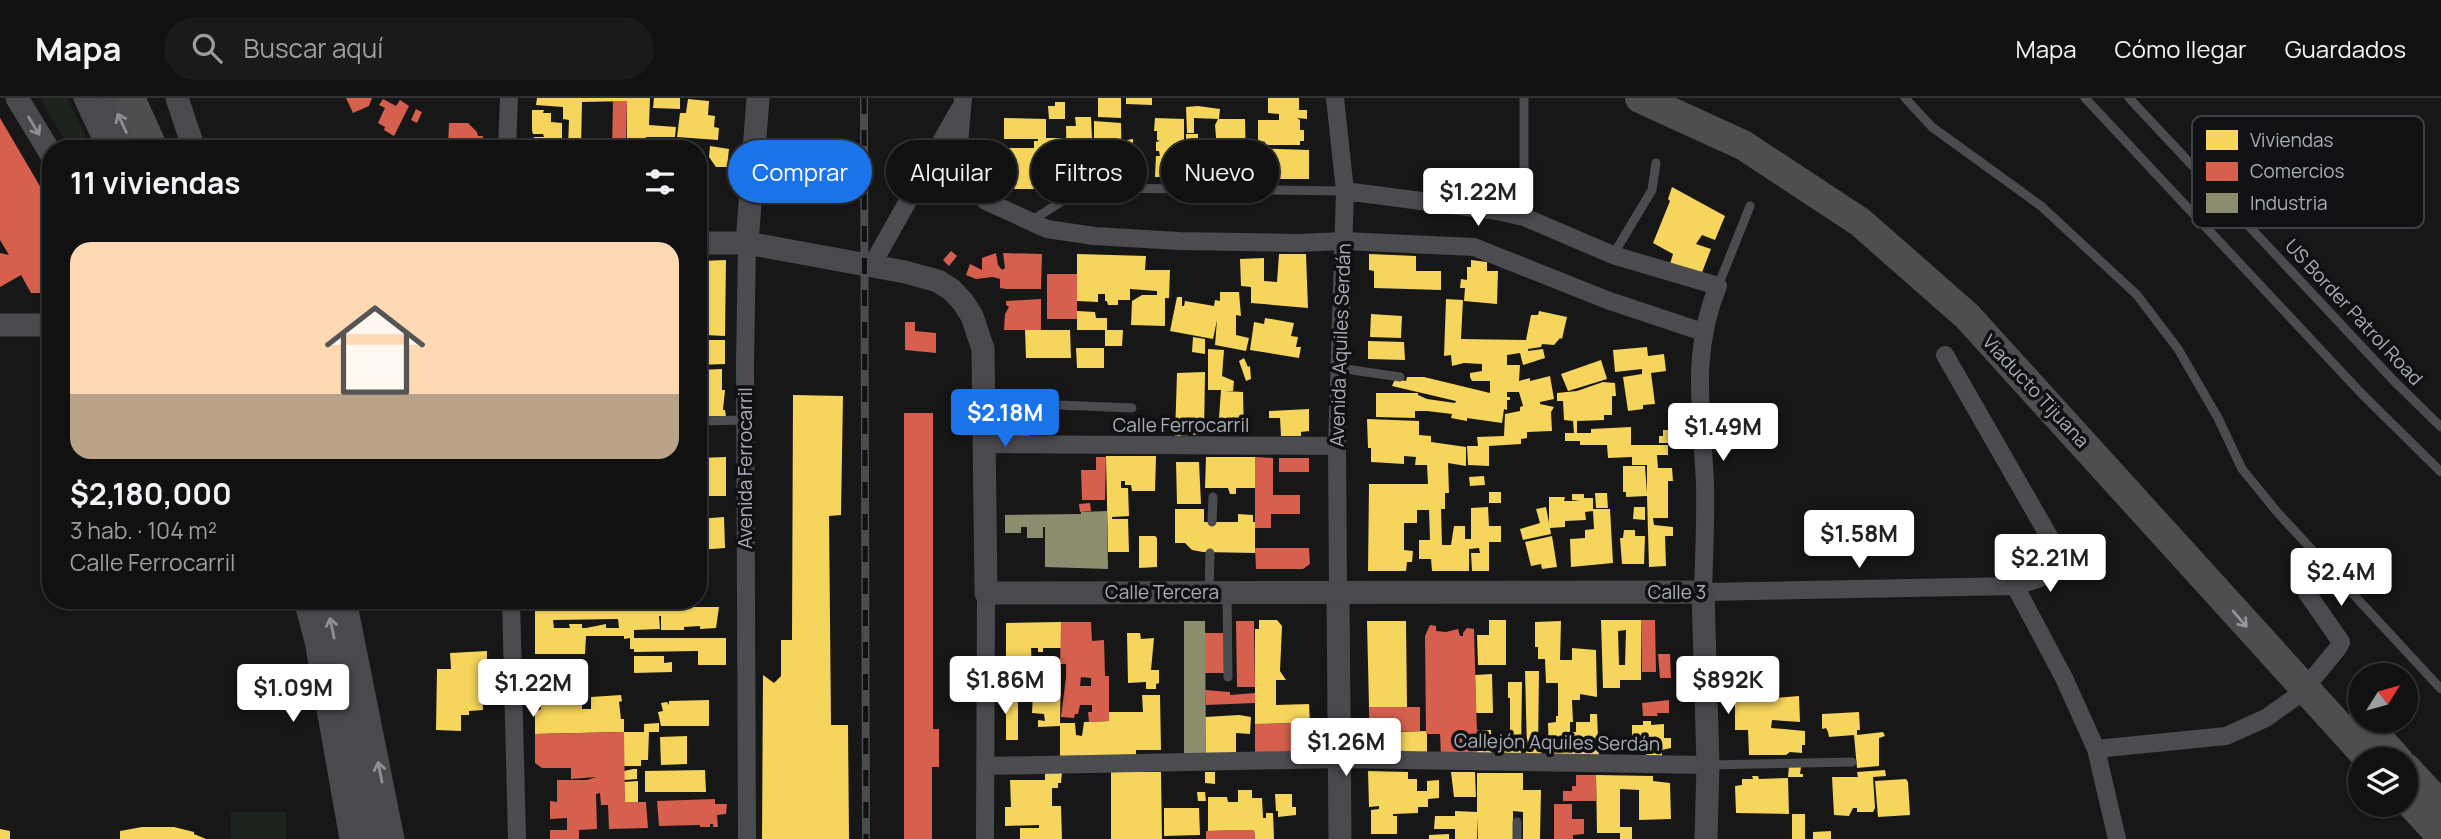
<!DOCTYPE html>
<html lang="es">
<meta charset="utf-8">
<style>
body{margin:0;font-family:Manrope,sans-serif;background:#1a1a1a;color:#f1f3f6;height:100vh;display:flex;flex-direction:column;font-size:26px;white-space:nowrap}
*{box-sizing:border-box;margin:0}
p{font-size:23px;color:#9c9d9f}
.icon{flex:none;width:38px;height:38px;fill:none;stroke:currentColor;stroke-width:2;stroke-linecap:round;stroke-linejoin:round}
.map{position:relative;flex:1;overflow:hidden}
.drawer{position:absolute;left:42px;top:42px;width:665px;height:469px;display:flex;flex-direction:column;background:#111;border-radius:28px;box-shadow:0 2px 5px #0004,0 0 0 2px #303131}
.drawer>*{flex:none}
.banner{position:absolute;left:728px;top:42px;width:665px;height:63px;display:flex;gap:14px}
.needle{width:46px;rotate:53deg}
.buttons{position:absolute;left:2348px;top:565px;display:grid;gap:14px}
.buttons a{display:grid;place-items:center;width:70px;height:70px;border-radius:50%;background:#111;box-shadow:0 2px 5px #0004,0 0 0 2px #303131;font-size:35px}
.price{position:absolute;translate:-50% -60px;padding:0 16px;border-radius:7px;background:#fff;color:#222;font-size:23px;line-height:46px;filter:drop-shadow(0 2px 4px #0008)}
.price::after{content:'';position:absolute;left:50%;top:42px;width:21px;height:16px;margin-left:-10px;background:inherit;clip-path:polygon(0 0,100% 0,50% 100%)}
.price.active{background:#1a73e8;color:#fff}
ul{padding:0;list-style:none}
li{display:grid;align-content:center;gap:14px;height:371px;padding:0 28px}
li span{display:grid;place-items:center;height:217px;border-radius:21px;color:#555}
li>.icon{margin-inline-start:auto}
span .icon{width:126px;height:126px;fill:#fffc;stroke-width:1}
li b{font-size:30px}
h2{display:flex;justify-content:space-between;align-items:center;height:84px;padding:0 28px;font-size:30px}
.tag{padding:0 24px;border-radius:32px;background:#111;box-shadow:0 2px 5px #0004,0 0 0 2px #303131;font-size:24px;line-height:63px}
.tag.active{background:#1a73e8;color:#fff}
header{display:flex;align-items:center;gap:42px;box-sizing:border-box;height:98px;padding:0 35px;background:#111;border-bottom:2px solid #303131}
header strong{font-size:33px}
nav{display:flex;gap:38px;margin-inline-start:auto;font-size:24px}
.search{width:490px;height:63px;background:#1a1a1a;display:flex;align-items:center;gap:18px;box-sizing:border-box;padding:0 24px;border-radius:38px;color:#9c9d9f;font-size:26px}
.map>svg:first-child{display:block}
</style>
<header>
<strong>Mapa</strong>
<div class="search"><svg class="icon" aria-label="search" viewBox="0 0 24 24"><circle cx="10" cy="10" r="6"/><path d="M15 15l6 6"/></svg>Buscar aquí</div>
<nav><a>Mapa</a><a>Cómo llegar</a><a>Guardados</a></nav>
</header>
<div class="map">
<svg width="2441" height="741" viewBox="0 0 2441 741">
<rect width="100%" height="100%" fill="#171717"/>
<!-- green -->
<path fill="#1d241e" d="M40,0H67L92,51H70Z
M231,714H286V741H231Z"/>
<!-- homes -->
<path fill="#f6d55c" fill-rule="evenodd" d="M537,0H650L649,27L676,29L675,39H646V41H668L667,51H627V3L582,4L581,51H568L569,22L563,21V9L536,7Z
M654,0H680V11L653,10Z
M1098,0H1121V20L1098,19Z
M1126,0H1152V7L1126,6Z
M1268,0H1299V12H1307V21L1297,20L1300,22V32H1304V43H1300V47H1265V44L1258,42V22H1279V16L1268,15Z
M688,1L709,3L708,17L715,18L714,29L719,30L718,42L677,39L680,15H686Z
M1055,4H1065V21H1049L1048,8H1055Z
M1198,8L1220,11L1219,21L1194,20V35H1187L1186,9Z
M532,12H544L543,15H551V24L562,25V50H535L534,39H544L543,36H533L532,32Z
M1075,19H1091L1092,40L1085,41L1086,78L1067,79L1066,28H1076Z
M1004,20L1046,21V40H1063V79H1058V85L1048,89L1043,94H1040V91H1006V50H1034V43H1038V41H1004Z
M1155,20L1184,21V79H1155L1156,58H1160L1159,53H1156V44L1160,43L1157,42V33H1154Z
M1218,21H1245L1246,64H1218L1215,27Z
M1094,23L1121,25L1122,81H1094Z
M1186,36H1198V54L1210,53L1209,78H1187Z
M1133,41V52H1137V64H1127V42Z
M710,48L729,51L727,69H716L709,59Z
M1247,50L1309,52V81H1247Z
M1672,89L1725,118L1715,142L1702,137L1696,146L1711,151L1701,177L1669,169L1673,156L1653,145L1670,103L1668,101Z
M1077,156L1146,158L1145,172H1170L1169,200H1165V228L1131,227L1132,203L1142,197H1157V193L1130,191V202H1118V207H1108L1107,203H1105V196H1098V204L1077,203Z
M1279,156H1306L1308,210L1251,205V189L1241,188L1240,161L1264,160V183L1277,184Z
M1369,156L1416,158V173H1441V192L1374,190V173L1369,172Z
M726,162L725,238L705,237V242H725V266L698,267V205L703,204L702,196H698V187H701L700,163Z
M1471,162L1487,164V173H1498L1497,206L1464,203L1465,190H1460L1461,181L1467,182V169H1471Z
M1220,194H1239L1241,218L1236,217V237L1249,240L1246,253L1215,247L1217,222L1213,241L1170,233L1177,199H1182V208H1184L1185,203L1214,208L1215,202L1220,203Z
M1446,201L1463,202L1461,241L1526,242L1531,217H1538L1539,213L1567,219L1562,241L1560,240L1554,247L1542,246L1541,249L1528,251V253L1543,251L1545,260L1523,267L1520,255L1507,257V267H1520L1519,283L1530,280V283L1550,278L1554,301L1540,304V306L1554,309L1551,314L1552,333L1527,334V340L1521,341V346L1489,348V368L1468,367L1467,348H1478L1477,339L1504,338L1505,316L1520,313V309L1523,308L1519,294H1507V299H1510V302H1507V312L1504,311L1502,325L1467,320V323L1451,320L1452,316L1427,313H1415V320L1376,319V295H1418V297L1427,301L1455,305L1456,303L1392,288L1395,281L1406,283L1407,279H1424L1490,295V283H1472L1470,279V275L1482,273V266L1464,265L1452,268L1451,257L1444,258Z
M1077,213L1095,214L1096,220H1107V232H1077Z
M1371,216L1402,218L1401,240L1370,239Z
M1265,220L1294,225L1291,238L1298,239L1296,249H1301L1299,260L1250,252L1254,224L1264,226Z
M1025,232H1070L1071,260H1026Z
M1105,232H1123L1122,248H1105Z
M1193,239L1205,241V256L1192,254Z
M1368,243L1404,244L1405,262L1368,261Z
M1647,249L1648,258L1664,256L1666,273L1651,275L1655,306L1643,307V311L1628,313L1623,279L1642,276V271L1615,274L1613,252Z
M1076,250H1104V270H1077Z
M1208,251L1224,252L1222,278L1234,283L1233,293H1224L1243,294L1244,335L1223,336L1224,326H1230V321L1219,320L1221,292H1208Z
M1244,260L1248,269L1250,268L1251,281L1246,283L1239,263Z
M1601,262L1607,281L1568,293L1561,276Z
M722,271V292H725L723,312H725L726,318H698V272Z
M1205,274L1204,336L1175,338L1177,275Z
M1603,284L1615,285L1616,298H1612V317H1604V322L1577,323V335H1591V331L1631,329V347H1668V357H1657L1658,370H1672L1673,383H1668V420H1653L1654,427L1673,429V438H1665L1666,468L1649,469L1647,398L1626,399V394H1623V368H1645L1647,395V367H1632V359L1608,360L1607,347H1580V343H1565V335H1574L1573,323L1564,322L1563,303H1557V295L1577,293Z
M793,297L843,298L841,417L829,418L831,627H848L849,741H762L763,577L774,585L781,578V542H792Z
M1309,311V333L1301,334V338H1281L1280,320H1269V313Z
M1367,321L1419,323V337L1431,338V344L1466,349V368L1448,365L1449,395H1445V411H1441L1442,447H1451L1454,428H1465V441H1471V410L1488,409L1489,428H1501V444H1489V473H1472L1471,455H1480L1479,450L1469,451V473H1432L1431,461H1419V442H1430L1429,412H1417V425H1404V452L1413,453L1412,464H1407L1406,473H1368L1369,386H1428L1427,367H1415L1416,359L1404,358V366L1371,364V350H1368Z
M1009,322H1030L1029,340L1009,339Z
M1663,332H1670L1671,345H1659V338H1663Z
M1106,358H1156L1155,393H1132L1131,387H1125V383H1121V390H1128L1129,418L1112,419V421H1128L1129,454H1108Z
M726,359V398H698V360Z
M1206,359H1255V390H1236V396H1230L1228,390H1205Z
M1176,364H1199L1201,406H1177Z
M1484,378L1485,387L1470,388L1469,379Z
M1489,394H1501V405H1489Z
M1595,395H1607L1608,410H1596Z
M1572,396H1584V400H1593V411H1610L1613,465L1571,469L1570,441L1585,440V432L1594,431L1593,413L1585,414L1586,422L1565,423V429L1550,430L1551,436L1523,442L1520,431L1540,425L1536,411L1546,409L1549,425V399H1565L1564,403H1580L1572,402Z
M1634,409H1645V422L1633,421Z
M1175,411H1204V424H1238V416L1253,417V424H1255V455L1203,454L1192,452L1185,445H1175Z
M724,419L725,450L698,452V421Z
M1624,432H1635V438H1645L1644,466H1622L1620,440H1623Z
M1139,438H1155L1157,440V469L1139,470Z
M1552,438L1557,469L1542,471L1541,466L1531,468L1525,444Z
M535,502H555V507H577V502H596V507L692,505V509H719L716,530L700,531V528L684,529V532H661V518H659L660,531L634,532V540H726V567H698V553L634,554V551H630V540L624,541V538H586L585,556H535ZM618,521L619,530H606V526L586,530H582V526H569L570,530H554L553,522Z
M1259,522H1277L1282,528L1280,573L1286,582H1276V607L1309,606L1310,625L1255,626V531H1259Z
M1489,522H1506V567H1478L1477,537H1489Z
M1601,522H1641V582H1620V590H1603ZM1626,532L1625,567H1619L1618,533Z
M1367,523H1406L1407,609H1369Z
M1561,523L1560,562H1572V550L1596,552L1597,599L1580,596V602H1572L1573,624H1570V634H1576V624H1590V616H1597L1599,662L1549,659L1548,625L1556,624V618H1558V585H1546L1545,561H1538V549H1535V524Z
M1061,524V550H1043V554H1038V550H1031L1032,569H1026L1025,593H1018V642H1006V525Z
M1127,535H1140L1141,541L1154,540L1151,572H1159V585L1156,586V591H1146V584L1128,585Z
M487,553V589H482L483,612L469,613V617H461V633L436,632L437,571H451L450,555Z
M634,558H664V565L672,564V574L634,575Z
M1051,569H1061L1060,625H1075L1076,637L1082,638L1084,624L1109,623V614H1143L1142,597H1160L1161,652H1136V661L1060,662V628L1038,629V622L1045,623L1044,616L1032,615L1033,593H1051Z
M1525,573H1539L1538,651H1541L1542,662L1496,661V653H1510V600H1508V584H1522L1521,657L1525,656L1527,652Z
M1492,576L1493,615H1476L1475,577Z
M621,597L622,603L619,604L621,621H624V634H644V626L659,625V634H649L648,662H641V668H624V634L535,636V614L541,611L540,604L582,602V611H591V599Z
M1756,598H1759V604H1765V601L1799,598L1800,624L1772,622L1771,630L1805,633V647H1802V655L1790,654L1786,657H1749L1748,632H1735V600L1749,599V604H1757Z
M709,602V628H661L658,614L663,613L661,605L667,604L669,607V603Z
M1859,614L1860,632H1857V637L1883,634L1885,638L1879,640V668L1857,670L1854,637L1829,639L1828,634L1826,630L1822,631V616Z
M1239,617L1251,619L1250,636L1236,635V659L1206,660L1205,619Z
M1643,623H1651V627L1664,626V640H1671V650L1662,652V663H1646V655H1650V652L1629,651L1628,640H1632V627H1643Z
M1477,632H1491L1492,662H1477Z
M1427,633V662L1381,660V650H1394L1393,634Z
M687,638V666L661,667L660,639Z
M1789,668L1801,669L1800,676H1803V679H1788Z
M633,671H637V681L624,682V673Z
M705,672L706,694H645V673Z
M1885,672L1886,678L1873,679L1875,710L1873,714H1857V710H1853L1849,718L1834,717L1832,679H1858L1857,674Z
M1368,673L1408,674V681H1417V693H1427V683L1439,682V700L1428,701V709H1418V715L1393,716V718H1397V736H1371V712L1379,711V708L1369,709Z
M1062,674L1061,685H1058V690H1052V708H1061L1062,741H1020V730H1039V727L1005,728V709H1011L1010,682H1045V675Z
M1111,674H1161L1162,741H1111Z
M1205,674H1215V686L1205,685Z
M1451,674H1475L1476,699H1454Z
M1477,675H1523V692H1541L1540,741H1523V714L1513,713V741H1478V720L1477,741H1455V731H1434L1435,718H1455V713L1477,714Z
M1596,677L1653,678V683L1670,685L1671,721L1639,722V692L1620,691V729H1632V741H1620V735H1597Z
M1752,678H1758L1759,681L1788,680L1789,716L1736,715L1735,688L1742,687V681H1753Z
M1906,681L1908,684L1910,717L1878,719L1875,683Z
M638,683V704H625L624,684Z
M1238,692H1252V700H1262L1263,720H1266V715H1273L1274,741H1255L1254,732L1208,733V699H1227L1228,704H1238Z
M1197,694H1205L1206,703H1198Z
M1275,696H1292V709H1296V717L1278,719V713H1276Z
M1164,710H1199L1200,737L1164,738Z
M1792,716H1805V741H1792Z
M142,729H174L194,734V736L206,741H120V733Z
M0,731L10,733V741H0Z
M1831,733V741H1813V734Z
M1449,736V741H1429V737Z"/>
<!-- shops -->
<path fill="#d6604d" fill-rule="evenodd" d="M346,0H372L369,8L353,15Z
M383,1L396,8L400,2L409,8L394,38L384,32L385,29L378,25L385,10L379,7Z
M613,3H627L626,51H612Z
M416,11L422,14L417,25L411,22Z
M0,20L51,107V195H31L21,177L0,189V155L9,157L0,142Z
M449,25H468L477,34L478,38H483L482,48H448Z
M402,47L432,48V51H403Z
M698,92H708V111L698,110Z
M951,153L957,158L949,168L943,162Z
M996,155L998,167L1002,172L1005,170L1003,155L1042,156L1041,191H1006L1000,190V181L993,179L976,181L966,177L970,166L982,172V160Z
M1047,176H1077V221H1047Z
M1041,201V232H1004L1005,216L1009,209L1006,207V203Z
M905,224H915V233L936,235V255L905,252Z
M904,315H933V631H939V669H932V741H904Z
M1096,359H1106L1105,402H1082L1081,372H1096Z
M1255,359L1273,360V397H1300V416H1271V430H1255Z
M1279,360H1309V374H1279Z
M1090,405L1091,413L1080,414L1079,406Z
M1255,450H1309L1310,466L1303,471H1256Z
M1641,522H1655L1656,574H1642Z
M1236,523H1254L1255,589H1237Z
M1061,524H1091L1092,543L1104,542L1105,578H1109V623L1089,624L1088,614H1092V607H1080L1078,616H1075L1074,620L1061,619L1066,579V566H1060ZM1081,579L1091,580V588H1080Z
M1430,527L1436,528V533L1446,534L1458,531L1460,538H1463V535L1467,530L1474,531L1477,636H1473V638H1477V659L1441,658L1440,636H1426L1425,538Z
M1205,535H1226V575H1205Z
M1658,556H1670L1671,580H1660Z
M1205,592L1230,594V597L1255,595V605L1206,607Z
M1669,602V615H1657L1658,618H1643L1642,605Z
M1369,609H1420V633L1369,634Z
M1310,625V661H1255V626Z
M624,634L625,704H646L648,730L609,731L608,707H601L600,695L596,696L597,731L579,732V741H550V732H567V720L550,721V703L557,704V682H587L596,679L571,681V670H542L535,665V636Z
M1576,677H1596V703H1563V693H1572V688H1576Z
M715,701V706H727L726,716L717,717L718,729H713V726H710V729H700V727L659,728L657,703Z
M1554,706H1572V721H1584V736L1573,737V741H1554Z
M1238,732H1254L1255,741H1206V733Z"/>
<!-- industry -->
<path fill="#8c8c6e" d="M1107,413L1108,471L1045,469V429H1043V440H1027V429H1021V435H1005V417L1081,416V414Z
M1184,523H1205L1206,656H1184Z"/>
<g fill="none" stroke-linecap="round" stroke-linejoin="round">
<!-- lane -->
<path stroke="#4b4c50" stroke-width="9" d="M1524,0V119
M1905,0L1932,29L2041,108L2137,197L2178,251L2218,320L2242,371L2278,415L2441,591
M2085,0L2361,295L2441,374
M2129,0L2393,282L2441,329
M1031,123L1070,98L1104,90L1345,93
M1613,157L1652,92L1656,65
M1718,188L1750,108
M1339,270L1400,279
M984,304L1132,310
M698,323L745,322
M1212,424L1213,399
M1209,494L1210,455
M1227,497L1228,579
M1709,667L1852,664
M1517,724V741"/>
<!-- street -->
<path stroke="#4b4c50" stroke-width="18" d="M963,0L959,46L963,65L972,88L986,103L1047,131L1094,138L1179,143L1297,145L1344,143L1474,149L1607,202L1703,234
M1335,0L1345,93L1337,348L1338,494
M507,51L509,0
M1345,93L1497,113L1524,119L1613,157L1718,188C1690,256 1702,315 1705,386C1706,422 1704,458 1703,494L2015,488C2038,480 2057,481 2058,454L1945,257
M872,167L959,12
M983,346L1337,348
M2015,488L2064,580L2096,651L2117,741
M511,502L517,741
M2096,651L2226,638L2266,620L2301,595L2338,550L2341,544L2307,495
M985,668L1340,661L1708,667
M747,741L745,265L747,145
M985,741L986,495"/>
<!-- secondary -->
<path stroke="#4a4a4e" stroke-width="23" d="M17,0L51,56
M85,0L109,51
M110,0L133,51
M177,0L194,51
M698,145H747L905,174L938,183L952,192L963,204L972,218L983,251L986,495L1703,494L1708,667L1706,741
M747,145L758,0
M0,227H51
M1338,494L1340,741
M305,502L316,543L351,741
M325,502L372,741
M345,502L393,741"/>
<!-- highway -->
<path stroke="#4e4e51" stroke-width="30" d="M130,0L153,51
M2363,623L2398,662
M2406,670L2441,708
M2406,700L2441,738"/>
<!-- rail casing -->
<g stroke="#4b4c4f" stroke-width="8">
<path id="rail" d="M864,0L866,741"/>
</g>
<!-- rail -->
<use href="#rail" stroke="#111113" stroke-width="5" stroke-dasharray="16" stroke-linecap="butt"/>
<!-- highway-bridge -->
<path stroke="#4e4e51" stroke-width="30" d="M1640,0L1743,47L1860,124L1967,218L2370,662"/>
</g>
<!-- one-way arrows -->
<defs><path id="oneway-shaft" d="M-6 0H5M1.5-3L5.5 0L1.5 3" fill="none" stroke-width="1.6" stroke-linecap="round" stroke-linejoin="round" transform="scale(1.75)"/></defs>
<g stroke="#8c8f98">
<use href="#oneway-shaft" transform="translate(122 25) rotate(-115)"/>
<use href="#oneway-shaft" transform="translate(34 28) rotate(59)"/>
<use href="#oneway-shaft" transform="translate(332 530) rotate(-102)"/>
<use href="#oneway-shaft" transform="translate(380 674) rotate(-101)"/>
</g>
<use stroke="#92959e" href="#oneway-shaft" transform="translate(2240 521) rotate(49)"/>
<g text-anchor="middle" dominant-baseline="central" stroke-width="7" stroke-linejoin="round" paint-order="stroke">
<!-- street labels -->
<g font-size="19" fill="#a8adb8" stroke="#111113">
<text transform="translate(2354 214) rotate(47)">US Border Patrol Road</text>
<text transform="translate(1340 247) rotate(-88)">Avenida Aquiles Serdán</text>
<text transform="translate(2036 293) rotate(47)">Viaducto Tijuana</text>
<text x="1181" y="327">Calle Ferrocarril</text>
<text transform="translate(745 370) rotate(-90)">Avenida Ferrocarril</text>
<text x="1162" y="494">Calle Tercera</text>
<text x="1677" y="494">Calle 3</text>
<text transform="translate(1557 644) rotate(1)">Callejón Aquiles Serdán</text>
</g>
</g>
<!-- legend -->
<rect x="2192" y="18" width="232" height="112" rx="10" fill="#111113" stroke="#3e4045" stroke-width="2"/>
<rect x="2206" y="32" width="32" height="20" fill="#f6d55c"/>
<rect x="2206" y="64" width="32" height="19" fill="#d6604d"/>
<rect x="2206" y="95" width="32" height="20" fill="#8c8c6e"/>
<g font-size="19" fill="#a8adb8">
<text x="2250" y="49">Viviendas</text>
<text x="2250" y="80">Comercios</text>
<text x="2250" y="112">Industria</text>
</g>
</svg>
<div class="buttons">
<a><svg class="needle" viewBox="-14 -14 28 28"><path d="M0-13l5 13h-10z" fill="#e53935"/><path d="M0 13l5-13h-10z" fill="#9c9d9f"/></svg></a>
<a><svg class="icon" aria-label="layers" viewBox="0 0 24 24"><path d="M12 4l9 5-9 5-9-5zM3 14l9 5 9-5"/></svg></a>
</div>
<b class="price" style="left:1478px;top:130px">$1.22M</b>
<b class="price active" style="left:1005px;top:351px">$2.18M</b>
<b class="price" style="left:1723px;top:365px">$1.49M</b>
<b class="price" style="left:1859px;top:472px">$1.58M</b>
<b class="price" style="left:2050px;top:496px">$2.21M</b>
<b class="price" style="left:2341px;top:510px">$2.4M</b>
<b class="price" style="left:1005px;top:618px">$1.86M</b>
<b class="price" style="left:1728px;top:618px">$892K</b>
<b class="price" style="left:533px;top:621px">$1.22M</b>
<b class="price" style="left:293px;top:626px">$1.09M</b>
<b class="price" style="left:1346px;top:680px">$1.26M</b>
<div class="banner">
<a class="tag active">Comprar</a>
<a class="tag">Alquilar</a>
<a class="tag">Filtros</a>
<a class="tag">Nuevo</a>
</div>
<section class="drawer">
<h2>11 viviendas<svg class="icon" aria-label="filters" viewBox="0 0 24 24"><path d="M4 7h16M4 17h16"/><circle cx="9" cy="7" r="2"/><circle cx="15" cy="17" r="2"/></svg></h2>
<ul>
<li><span style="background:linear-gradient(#ffd9b3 70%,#b9a48a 0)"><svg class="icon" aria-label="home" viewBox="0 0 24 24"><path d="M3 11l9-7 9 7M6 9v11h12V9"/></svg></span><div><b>$2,180,000</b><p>3 hab. · 104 m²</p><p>Calle Ferrocarril</p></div></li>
</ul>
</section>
</div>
